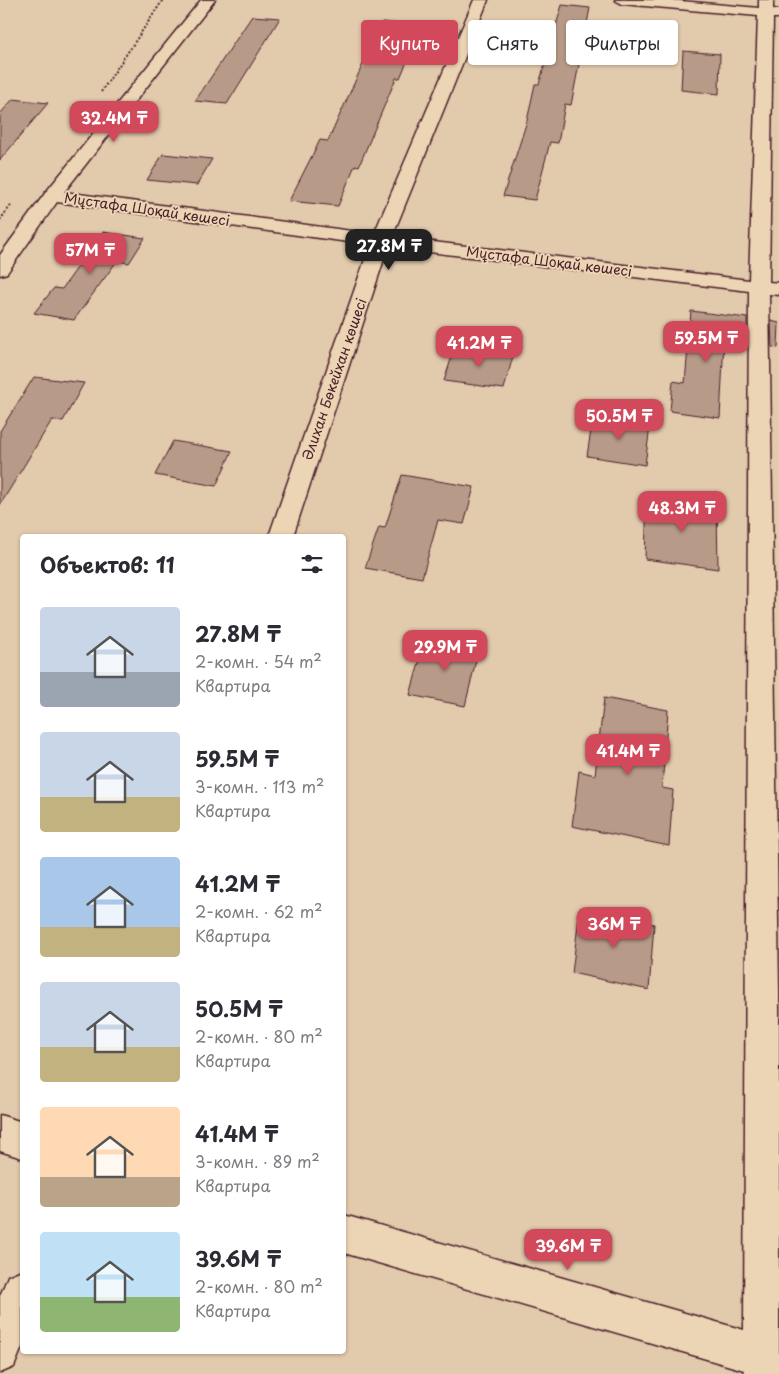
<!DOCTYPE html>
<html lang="ru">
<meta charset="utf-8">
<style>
body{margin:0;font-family:"Playpen Sans",sans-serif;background:#f2f2f3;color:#2b2b33;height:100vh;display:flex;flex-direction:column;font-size:19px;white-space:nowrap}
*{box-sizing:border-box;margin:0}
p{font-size:16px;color:#7c7c81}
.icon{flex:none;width:28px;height:28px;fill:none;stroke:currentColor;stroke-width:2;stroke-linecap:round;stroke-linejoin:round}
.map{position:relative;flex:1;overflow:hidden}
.sheet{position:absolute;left:20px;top:534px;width:326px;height:820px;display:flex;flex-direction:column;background:#fff;border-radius:5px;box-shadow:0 1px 4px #0004}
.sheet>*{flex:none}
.guide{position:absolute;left:361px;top:20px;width:342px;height:45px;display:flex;gap:10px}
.price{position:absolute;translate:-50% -42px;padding:0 11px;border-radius:10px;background:#d1495b;color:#fff;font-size:16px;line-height:32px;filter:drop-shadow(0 1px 2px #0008)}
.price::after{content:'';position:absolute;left:50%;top:30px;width:15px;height:11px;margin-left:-8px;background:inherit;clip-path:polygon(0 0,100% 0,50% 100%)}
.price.on{background:#222;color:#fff}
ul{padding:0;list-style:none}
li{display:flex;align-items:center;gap:15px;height:125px;padding:0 20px}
li span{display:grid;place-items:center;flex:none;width:140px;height:100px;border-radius:5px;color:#555}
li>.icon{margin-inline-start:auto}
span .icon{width:60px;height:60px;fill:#fffc;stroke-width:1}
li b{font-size:21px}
h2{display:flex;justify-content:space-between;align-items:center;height:60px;padding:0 20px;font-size:21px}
.pill{padding:0 18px;border-radius:5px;background:#fff;box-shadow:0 1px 4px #0004;font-size:18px;line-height:45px}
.pill.on{background:#d1495b;color:#fff}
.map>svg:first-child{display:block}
</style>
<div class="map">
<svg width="779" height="1374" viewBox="0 0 779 1374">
<rect width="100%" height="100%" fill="#e2caac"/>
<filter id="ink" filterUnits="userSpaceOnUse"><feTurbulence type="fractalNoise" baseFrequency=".02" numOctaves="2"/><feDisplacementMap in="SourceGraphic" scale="10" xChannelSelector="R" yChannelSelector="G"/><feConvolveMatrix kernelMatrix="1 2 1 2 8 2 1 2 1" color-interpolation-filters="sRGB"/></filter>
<g filter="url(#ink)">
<!-- building -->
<path fill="#b89a88" stroke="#4a1f2b" d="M562,5L590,8L571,105L565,104L558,143L550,142L535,200L503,196L527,121L535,84H539Z
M252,16L280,18L227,104L195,101Z
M382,22L422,26L400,78H396L359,166L355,165L338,206L289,201L320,140L328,141Z
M683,51L720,54L719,94L681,90Z
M13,99L48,103L0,160V114Z
M163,154L212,159L197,185L147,180Z
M103,232L145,238L129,263L117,261L74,320L34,313L54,288L62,289Z
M691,311L747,318V344L724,341L720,418L670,411L673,381L685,383Z
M771,321L779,323L778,348L772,347Z
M455,347L513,356L504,389L444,381Z
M34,377L84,383L63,421L52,420L0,505V431Z
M593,417L650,426L645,465L587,456Z
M173,441L232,451L216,486L155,475Z
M402,475L474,487L464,524L438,520L422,578L365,568L379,527L385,528Z
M647,497L717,506L718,569L645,559Z
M426,638L479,648L465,706L410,695Z
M604,698L668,710L662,788L673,790L669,846L572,826L579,771L595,775Z
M580,908L654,924L649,990L572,973Z"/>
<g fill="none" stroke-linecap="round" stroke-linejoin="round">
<!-- minor casing -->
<g stroke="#4a1f2b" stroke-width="3">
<path id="minor" d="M201,0H215L64,192L374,234L474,0H488L392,237L749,280L758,16L622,4L615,0H669L759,8V0H773V9L779,10V18H773L769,282L779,283V295L769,294L779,992V1374H743L744,1370L344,1253V1215L744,1330L749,291L388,247L293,536H269L370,245L57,202L7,273L0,275V255L46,192Z
M0,1115L22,1122V1158L0,1151Z
M22,1270V1347L14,1367L0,1373V1296L8,1276Z"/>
</g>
<!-- path -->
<path stroke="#4a1f2b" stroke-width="2" stroke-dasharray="2 2" stroke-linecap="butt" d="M101,92L163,0
M0,220L12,204"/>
<!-- minor -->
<use href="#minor" fill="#ecd5b4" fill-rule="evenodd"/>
</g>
</g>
<g text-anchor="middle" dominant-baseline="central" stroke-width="4" stroke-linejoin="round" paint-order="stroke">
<!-- far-street labels -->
<g font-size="14" fill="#4a1f2b" stroke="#ecd5b4">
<text transform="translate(147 209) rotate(8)">Мұстафа Шоқай көшесі</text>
<text transform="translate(549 261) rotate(7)">Мұстафа Шоқай көшесі</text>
<text transform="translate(334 379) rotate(-71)">Әлихан Бөкейхан көшесі</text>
</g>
</g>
</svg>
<b class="price" style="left:114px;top:143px">32.4M ₸</b>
<b class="price on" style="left:389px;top:271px">27.8M ₸</b>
<b class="price" style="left:90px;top:275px">57M ₸</b>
<b class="price" style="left:706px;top:363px">59.5M ₸</b>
<b class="price" style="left:479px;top:368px">41.2M ₸</b>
<b class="price" style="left:619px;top:441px">50.5M ₸</b>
<b class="price" style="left:682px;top:533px">48.3M ₸</b>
<b class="price" style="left:445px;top:672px">29.9M ₸</b>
<b class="price" style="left:628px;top:776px">41.4M ₸</b>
<b class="price" style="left:614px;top:949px">36M ₸</b>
<b class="price" style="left:568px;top:1271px">39.6M ₸</b>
<div class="guide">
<a class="pill on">Купить</a>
<a class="pill">Снять</a>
<a class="pill">Фильтры</a>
</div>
<section class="sheet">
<h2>Объектов: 11<svg class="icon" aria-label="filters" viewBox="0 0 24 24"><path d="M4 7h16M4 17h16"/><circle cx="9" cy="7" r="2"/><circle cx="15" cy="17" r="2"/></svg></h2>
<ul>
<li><span style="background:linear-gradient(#c9d6e8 65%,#9aa5b1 0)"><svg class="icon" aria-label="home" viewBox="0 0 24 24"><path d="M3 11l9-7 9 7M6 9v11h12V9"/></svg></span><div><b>27.8M ₸</b><p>2-комн. · 54 m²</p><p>Квартира</p></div></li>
<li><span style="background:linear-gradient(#c9d6e8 65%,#c2b280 0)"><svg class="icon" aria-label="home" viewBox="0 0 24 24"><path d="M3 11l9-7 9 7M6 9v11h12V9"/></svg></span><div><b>59.5M ₸</b><p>3-комн. · 113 m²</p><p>Квартира</p></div></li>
<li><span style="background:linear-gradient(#a9c7e8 70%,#c2b280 0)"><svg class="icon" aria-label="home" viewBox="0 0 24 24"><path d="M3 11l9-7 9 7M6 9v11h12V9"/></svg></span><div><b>41.2M ₸</b><p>2-комн. · 62 m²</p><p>Квартира</p></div></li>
<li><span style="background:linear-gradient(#c9d6e8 65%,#c2b280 0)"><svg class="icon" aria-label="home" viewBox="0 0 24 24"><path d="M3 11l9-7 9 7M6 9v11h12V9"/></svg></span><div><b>50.5M ₸</b><p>2-комн. · 80 m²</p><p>Квартира</p></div></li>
<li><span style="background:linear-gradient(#ffd9b3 70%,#b9a48a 0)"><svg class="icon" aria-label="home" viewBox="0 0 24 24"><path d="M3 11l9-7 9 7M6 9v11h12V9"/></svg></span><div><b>41.4M ₸</b><p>3-комн. · 89 m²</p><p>Квартира</p></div></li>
<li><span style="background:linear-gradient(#bfe0f5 65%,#8fb573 0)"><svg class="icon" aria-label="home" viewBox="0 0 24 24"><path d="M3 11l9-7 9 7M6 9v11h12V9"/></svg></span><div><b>39.6M ₸</b><p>2-комн. · 80 m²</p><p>Квартира</p></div></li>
</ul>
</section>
</div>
